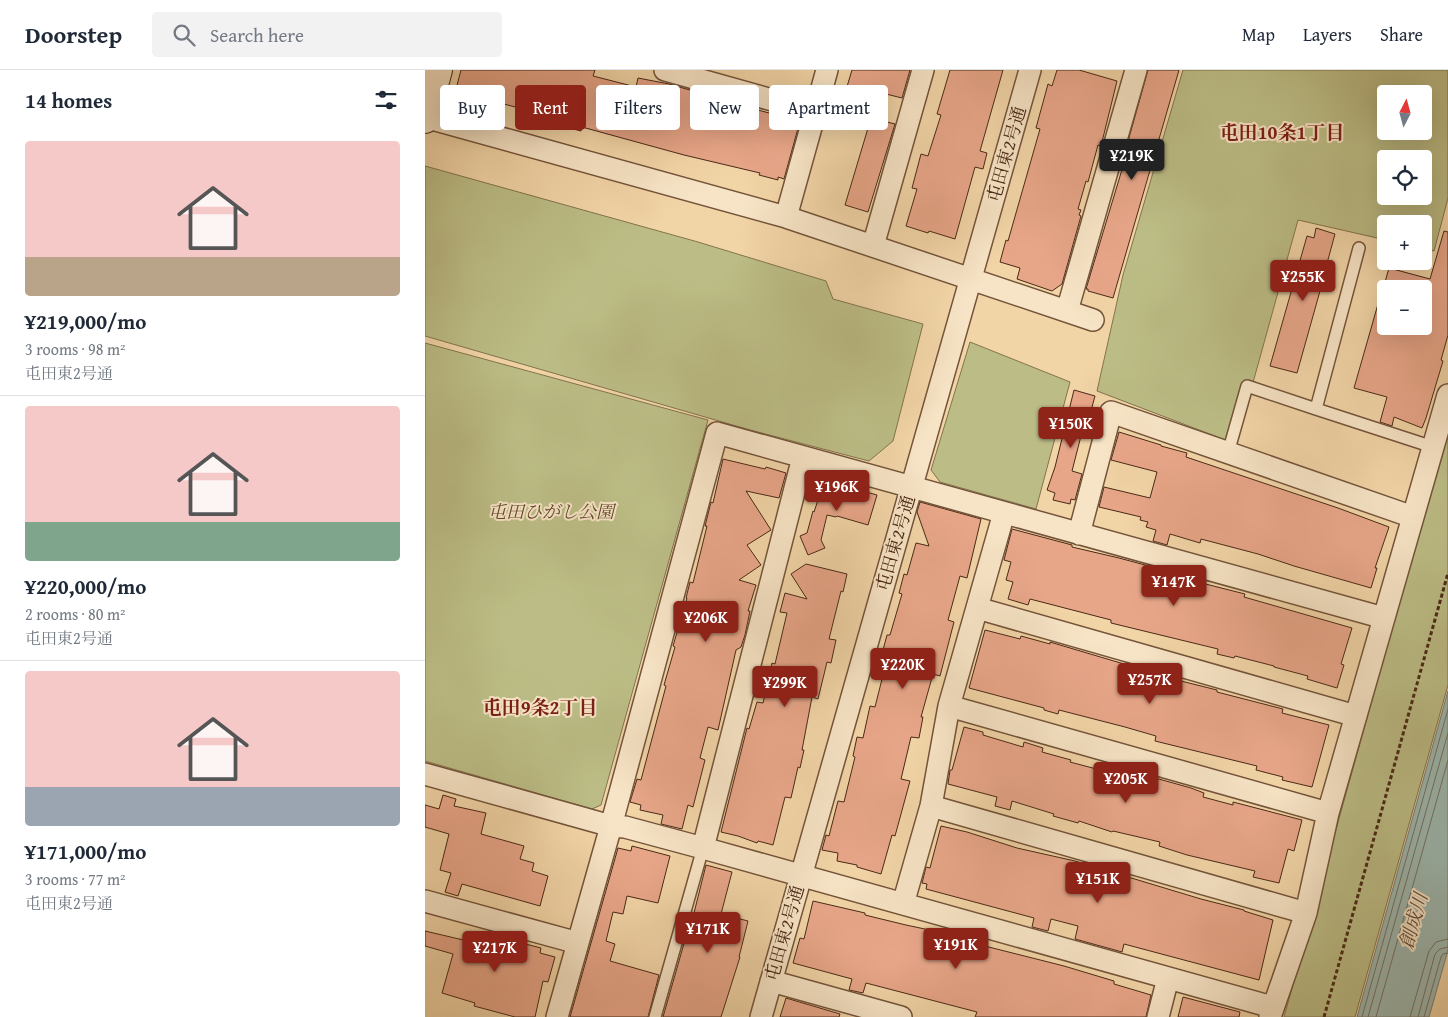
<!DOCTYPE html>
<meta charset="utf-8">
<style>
body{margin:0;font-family:"Gentium Book Plus","Noto Serif JP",serif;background:#f2f2f3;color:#1f2937;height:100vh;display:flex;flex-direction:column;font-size:19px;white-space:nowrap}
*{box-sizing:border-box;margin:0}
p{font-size:16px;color:#747a83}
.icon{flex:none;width:28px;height:28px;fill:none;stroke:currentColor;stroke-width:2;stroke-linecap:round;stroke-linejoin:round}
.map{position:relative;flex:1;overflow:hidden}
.sheet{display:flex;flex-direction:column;background:#fff;width:425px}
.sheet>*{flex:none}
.guide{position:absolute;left:15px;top:15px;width:475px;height:45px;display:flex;gap:10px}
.needle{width:32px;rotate:6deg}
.buttons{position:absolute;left:952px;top:15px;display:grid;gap:10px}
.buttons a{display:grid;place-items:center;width:55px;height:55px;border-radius:5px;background:#fff;box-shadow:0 5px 20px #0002;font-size:25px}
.price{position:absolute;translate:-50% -42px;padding:0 11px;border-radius:5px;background:#8f2418;color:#fff;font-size:16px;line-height:32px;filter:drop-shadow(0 1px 2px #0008)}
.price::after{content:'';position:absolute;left:50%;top:30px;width:15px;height:11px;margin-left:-8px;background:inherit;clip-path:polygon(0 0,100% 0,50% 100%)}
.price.active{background:#222;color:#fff}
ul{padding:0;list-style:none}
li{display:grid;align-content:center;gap:10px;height:265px;padding:0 25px}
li+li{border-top:1px solid #e0e1e3}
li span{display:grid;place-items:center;height:155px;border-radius:5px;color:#555}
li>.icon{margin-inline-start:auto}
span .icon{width:90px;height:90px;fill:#fffc;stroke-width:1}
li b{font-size:21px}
h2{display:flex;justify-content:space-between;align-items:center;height:60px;padding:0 25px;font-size:21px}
.pill{padding:0 18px;border-radius:5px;background:#fff;box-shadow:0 5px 20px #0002;font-size:18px;line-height:45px}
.pill.active{background:#8f2418;color:#fff}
header{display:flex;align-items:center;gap:30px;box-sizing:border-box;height:70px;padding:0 25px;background:#fff;border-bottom:1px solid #e0e1e3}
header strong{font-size:24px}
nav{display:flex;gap:28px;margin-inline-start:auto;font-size:18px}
.search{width:350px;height:45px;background:#f2f2f3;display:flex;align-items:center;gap:12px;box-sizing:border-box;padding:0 18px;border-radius:5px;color:#747a83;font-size:19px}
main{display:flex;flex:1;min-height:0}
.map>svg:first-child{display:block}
</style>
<header>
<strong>Doorstep</strong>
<div class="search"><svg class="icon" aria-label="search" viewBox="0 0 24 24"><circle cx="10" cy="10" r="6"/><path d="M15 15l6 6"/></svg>Search here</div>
<nav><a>Map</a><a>Layers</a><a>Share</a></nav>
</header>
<main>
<section class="sheet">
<h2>14 homes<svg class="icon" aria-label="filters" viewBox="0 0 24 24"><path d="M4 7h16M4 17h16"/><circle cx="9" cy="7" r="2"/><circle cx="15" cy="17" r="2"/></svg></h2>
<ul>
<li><span style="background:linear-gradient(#f6c9c9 75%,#b9a48a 0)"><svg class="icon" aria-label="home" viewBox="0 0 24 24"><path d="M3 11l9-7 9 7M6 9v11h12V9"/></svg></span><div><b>¥219,000/mo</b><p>3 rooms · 98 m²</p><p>屯田東2号通</p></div></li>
<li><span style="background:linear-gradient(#f6c9c9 75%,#7fa58c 0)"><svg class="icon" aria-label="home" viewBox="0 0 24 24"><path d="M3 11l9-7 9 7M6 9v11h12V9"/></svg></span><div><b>¥220,000/mo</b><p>2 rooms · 80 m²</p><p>屯田東2号通</p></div></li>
<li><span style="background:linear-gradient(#f6c9c9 75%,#9aa5b1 0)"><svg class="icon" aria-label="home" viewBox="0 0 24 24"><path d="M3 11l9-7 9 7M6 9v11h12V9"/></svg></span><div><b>¥171,000/mo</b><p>3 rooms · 77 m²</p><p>屯田東2号通</p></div></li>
</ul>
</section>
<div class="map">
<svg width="1023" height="947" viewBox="0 0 1023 947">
<rect width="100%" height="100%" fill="#f2d5a7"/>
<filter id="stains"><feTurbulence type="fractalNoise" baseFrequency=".004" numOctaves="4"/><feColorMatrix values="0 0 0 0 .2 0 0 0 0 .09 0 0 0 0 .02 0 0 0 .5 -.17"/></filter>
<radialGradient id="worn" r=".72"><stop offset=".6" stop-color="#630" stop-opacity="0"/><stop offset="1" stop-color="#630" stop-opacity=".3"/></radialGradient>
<!-- green -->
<path fill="#bcbd86" stroke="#83734e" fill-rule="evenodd" d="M758,0H1023V128L1009,181L999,178V154H961V170L873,150L811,374L672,321L698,205ZM961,24H999V61H961ZM961,89H999V126H961Z
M0,96L273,172L401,211L408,229L498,254L468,371L444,391L325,360L0,266Z
M545,272L645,312L611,439L515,412L506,400Z
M0,273L283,350L176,735L167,739L0,691Z
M1023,356V615L930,947H859Z"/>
<!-- water -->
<path fill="#9cb7af" stroke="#7b7e72" d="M1023,621V880L1004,947H932Z"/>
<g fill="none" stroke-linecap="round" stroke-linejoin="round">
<!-- shore -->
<path stroke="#737062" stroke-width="1" d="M937,947L1023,639
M943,947L1023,663
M951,947L1023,690
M985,947L1004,881L1011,872L1023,869
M993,947L1010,884L1015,879L1023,877
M999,947L1016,887L1018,884L1023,883"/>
</g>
<!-- building -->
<path fill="#e8a689" stroke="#4a2916" d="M36,0H170L168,6L211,17L213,8L244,14L296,29L295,36L324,43L325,38L375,51L359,109L353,107V110L334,105L335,103L259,85L157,57L156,61L136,56L137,54L93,41L94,38L56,28L55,34L29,27Z
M427,0H485L477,28L461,24L457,38L442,33L444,26L421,20Z
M525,0H578L555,81L562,83L558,99L550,97L530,169L504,161L503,163L481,156L492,119L487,118L496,84L503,86L516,45L512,44Z
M632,0H654L692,11L676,76L673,75L663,112L661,111L653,139L656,140L654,145L656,146L637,214L627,221L592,209L595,198L575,192L581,170L583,171L615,59L611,58L623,14L627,16Z
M723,0H754L688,228L663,221V219H661L702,83L700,82Z
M446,48L470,54L443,142L420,135Z
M891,158L910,164L895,219H893L895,221L872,303L845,296L882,166L889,168Z
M1019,161L1023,162V265L1016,290L1018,291L1001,348L997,358L969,347L967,356L955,352L962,327L929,318L957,220H961V256H999V239L1005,219H958L964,198L1005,209Z
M649,320L670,326L660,363L657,362L647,401L657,404L650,430L646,429L645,434L628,430L630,423L622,420L630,397Z
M694,362L736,375V376L762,383L761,387L913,438L964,457L950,498H952L946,518L869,496L833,484L776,469L775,473L745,464L742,475L728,471L731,460L721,457L723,452L715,450L716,447L674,437L679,417L725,428L732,402L686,390Z
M298,389L340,399L341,397L361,403L354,428L321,421L346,460L322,475L336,495L314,510L331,515L323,541H325L320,565L316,577L311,580L293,660L283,657L275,688L280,690L268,737L263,735L257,759L236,754L238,745L215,740L216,735L205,732L212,709L216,710L241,616L239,615L250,577L248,576L262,528H261L265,512L268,513L282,456H280L286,432L288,433Z
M399,412L426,421L427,418L452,425L443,455L412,446L411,447L402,445L396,470L400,478L383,485L375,466L382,463L388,441L389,442Z
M495,432L556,449L542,508L535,506L523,550L529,552L515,606L508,604L496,647H498L494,668L486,667L476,709L485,711L470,766L467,765L456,804L432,797V795L412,791L413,783L397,780L401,765L404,766L413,731L419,732L430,687L428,686L432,667L438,668L445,636L450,637L464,581L458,580L462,565H465L477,524L474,523L479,504L482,505L491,473L504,476L492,442Z
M587,459L647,475V477L694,488L735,499L754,505L753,507L820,524L819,527L927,558L916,594L919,595L912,618L882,609L883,606L849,597V596L810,586L809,588L792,584L793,579L686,553V550L605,529L603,535L583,529L588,512L581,510L586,492L579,490Z
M381,494L422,504L418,522L416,521L404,569L411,570L406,593L402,592L393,629L387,627L377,680H379L375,698L373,697L366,728L360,727L348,775L333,771L332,773L313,766L296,762L322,658L324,659L332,632L338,633L347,593L350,594L362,543L355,542L360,523L382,529L366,504Z
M560,560L595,569L596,566L625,574V572L756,611L792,620V622L858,639L857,643L904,655L887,717L857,710L858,707L831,700L832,696L730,671L731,666L700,657L634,640L633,644L619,640V638L544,618Z
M539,657L558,662V665L598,677L599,672L618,678L617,682L646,690L645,692L679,701L680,695L705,701L766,718L779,723L778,727L808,735V732L877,750L869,781L863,779L854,813L828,807L830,801L762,785L734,776L735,772L688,761L687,762L654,751L653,753L628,746L629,744L587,731L585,740L570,736L572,727L523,714L525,700H527Z
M18,725L31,729L29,736L61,743L56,764L99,776L95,789L109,793L107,801L123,806L115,836L37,814L33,826L20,822L26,803L15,800L24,764L0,757V735L14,739Z
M516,756L542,762L592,778L650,791L776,829L819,840V841L848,850L834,910L699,874L697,882L650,869L653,856L626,849L623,861L607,857L609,848L501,819L502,814L497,813L501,797L505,798Z
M207,776L245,786L233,833L202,826L198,844L188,842L181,871L190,874L185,891L234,905L223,947H145L193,778L206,781Z
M281,795L307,802L296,844L323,851L314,887H315L296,947H238L260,870L262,871Z
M388,831L440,843V845L481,855L514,862L533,868L532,869L639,896L689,911V914L726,925L721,947H550L552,942L441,913L438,923L424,920L427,909L368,893L375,868L379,869Z
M0,861L64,876L68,863L82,867L81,869L116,878L115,883L130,887L123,912L118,911L110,947H90L49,936L50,933L17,923L28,884L0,876Z
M758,927L815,942L814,947H753Z
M361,928L415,944L414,947H355Z"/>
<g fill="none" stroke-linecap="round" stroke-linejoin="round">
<!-- lane casing -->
<g stroke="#74543a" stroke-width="14">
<path id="lane" d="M934,178L891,339L1008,377
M803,383L822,316L891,339
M230,947L278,778"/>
</g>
<!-- street casing -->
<g stroke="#74543a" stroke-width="24">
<path id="street" d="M240,0L390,42
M0,47L361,147L668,250
M361,147L402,0
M448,176L498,0
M642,241L711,0
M654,464L686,342L988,447
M552,538L931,646
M524,636L903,743
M0,704L186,756L292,363L959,548
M506,736L881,843
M278,778L378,387
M0,831L153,873
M478,834L506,736L524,636L579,443
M346,911L476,947
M132,947L186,756L200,757L278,778L847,937
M336,947L605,0
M733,947L743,908
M845,947L881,843L903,743L1023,325"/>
</g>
<!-- secondary casing -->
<g stroke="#4a2916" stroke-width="30">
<path id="secondary" d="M0,49L13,0"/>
</g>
<!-- path -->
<path stroke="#4a2916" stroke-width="3" stroke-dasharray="4 2.5" stroke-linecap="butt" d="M899,947L1023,503"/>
<!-- lane -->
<use href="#lane" stroke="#f7e4c6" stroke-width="11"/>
<!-- street -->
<use href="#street" stroke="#f7e4c6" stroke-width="21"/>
<!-- secondary -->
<use href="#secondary" stroke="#f7e4c6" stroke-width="28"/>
</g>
<g text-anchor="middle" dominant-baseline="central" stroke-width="4" stroke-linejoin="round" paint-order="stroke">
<!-- street labels -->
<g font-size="18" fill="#4a2916" stroke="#f7e4c6">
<text transform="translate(581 84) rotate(-74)">屯田東2号通</text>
<text transform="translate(470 473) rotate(-74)">屯田東2号通</text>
<text transform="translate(359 863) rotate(-74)">屯田東2号通</text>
</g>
<!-- park labels -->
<g font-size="18" font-style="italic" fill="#61472c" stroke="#f7e4c6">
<text x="126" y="441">屯田ひがし公園</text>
</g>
<!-- neighbourhood labels -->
<g font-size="19" font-weight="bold" fill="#7a1f14" stroke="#f7e4c6">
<text x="857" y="62">屯田10条1丁目</text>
<text x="115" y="637">屯田9条2丁目</text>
</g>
<!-- water labels -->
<g font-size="19" font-style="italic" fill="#5e4c3c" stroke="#f7e4c6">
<text transform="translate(988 851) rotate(-74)">創成川</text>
</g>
</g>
<rect width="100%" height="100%" filter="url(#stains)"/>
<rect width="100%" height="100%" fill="url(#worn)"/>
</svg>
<div class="buttons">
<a><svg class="needle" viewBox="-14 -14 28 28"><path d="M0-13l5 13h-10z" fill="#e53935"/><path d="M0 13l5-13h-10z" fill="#747a83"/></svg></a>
<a><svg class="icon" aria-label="locate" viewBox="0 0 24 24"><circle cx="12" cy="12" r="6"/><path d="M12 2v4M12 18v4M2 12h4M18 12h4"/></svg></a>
<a>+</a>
<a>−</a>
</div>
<b class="price active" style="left:707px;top:111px">¥219K</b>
<b class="price" style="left:878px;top:232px">¥255K</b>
<b class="price" style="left:646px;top:379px">¥150K</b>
<b class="price" style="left:412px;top:442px">¥196K</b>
<b class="price" style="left:749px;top:537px">¥147K</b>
<b class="price" style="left:281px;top:573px">¥206K</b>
<b class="price" style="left:478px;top:620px">¥220K</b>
<b class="price" style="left:725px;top:635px">¥257K</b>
<b class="price" style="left:360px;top:638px">¥299K</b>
<b class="price" style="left:701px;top:734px">¥205K</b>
<b class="price" style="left:673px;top:834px">¥151K</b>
<b class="price" style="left:283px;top:884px">¥171K</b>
<b class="price" style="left:531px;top:900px">¥191K</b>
<b class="price" style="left:70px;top:903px">¥217K</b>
<div class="guide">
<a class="pill">Buy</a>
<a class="pill active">Rent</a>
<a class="pill">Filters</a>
<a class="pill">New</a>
<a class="pill">Apartment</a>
</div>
</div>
</main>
